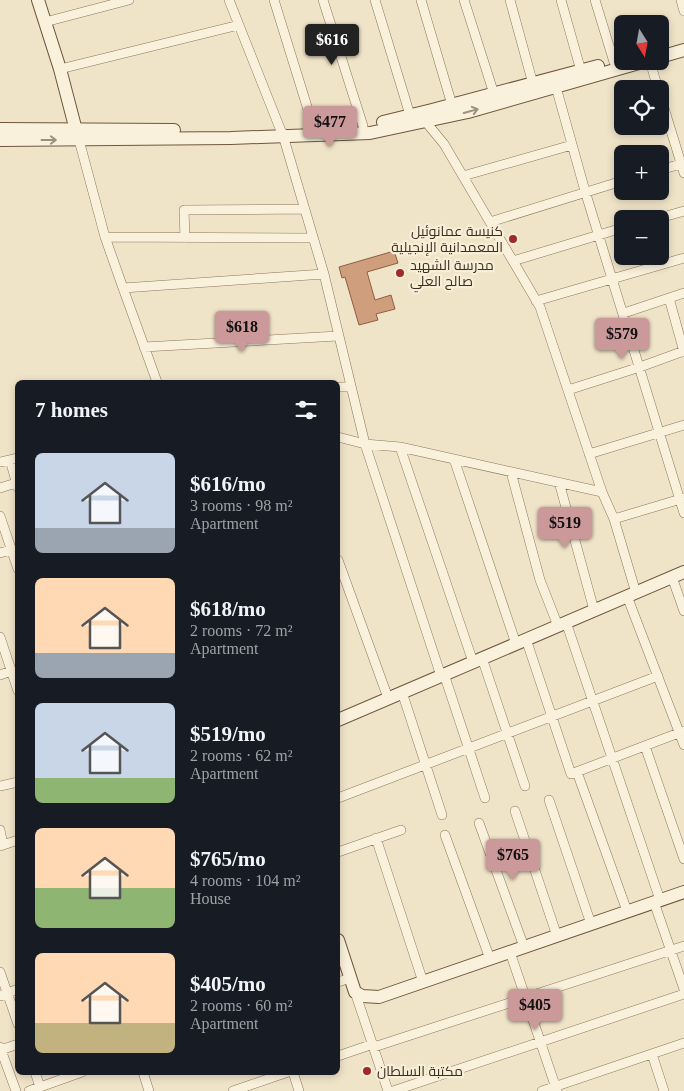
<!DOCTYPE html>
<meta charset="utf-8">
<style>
body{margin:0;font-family:"Times New Roman",Cairo,serif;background:#242831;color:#f1f3f6;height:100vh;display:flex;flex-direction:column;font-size:19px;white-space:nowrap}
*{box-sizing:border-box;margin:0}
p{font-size:16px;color:#9ea1a6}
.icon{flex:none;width:28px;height:28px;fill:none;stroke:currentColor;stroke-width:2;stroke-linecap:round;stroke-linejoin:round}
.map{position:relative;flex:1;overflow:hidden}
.details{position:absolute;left:15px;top:380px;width:325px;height:695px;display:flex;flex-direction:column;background:#171b24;border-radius:8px;box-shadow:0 2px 8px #0003}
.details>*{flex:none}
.needle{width:32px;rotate:169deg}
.tools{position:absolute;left:614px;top:15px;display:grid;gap:10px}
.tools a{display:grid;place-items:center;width:55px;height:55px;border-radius:8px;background:#171b24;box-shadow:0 2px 8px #0003;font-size:25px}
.price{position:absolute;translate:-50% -42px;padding:0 11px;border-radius:5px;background:#cc999b;color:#111;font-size:16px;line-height:32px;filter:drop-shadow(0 1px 2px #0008)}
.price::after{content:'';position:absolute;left:50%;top:30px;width:15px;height:11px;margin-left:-8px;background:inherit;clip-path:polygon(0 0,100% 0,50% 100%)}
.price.current{background:#222;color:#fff}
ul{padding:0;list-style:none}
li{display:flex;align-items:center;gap:15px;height:125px;padding:0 20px}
li span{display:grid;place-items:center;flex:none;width:140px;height:100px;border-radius:8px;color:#555}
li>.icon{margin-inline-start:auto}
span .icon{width:60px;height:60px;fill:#fffc;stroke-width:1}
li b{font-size:21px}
h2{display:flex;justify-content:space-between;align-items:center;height:60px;padding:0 20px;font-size:21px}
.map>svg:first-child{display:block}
</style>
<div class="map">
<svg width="684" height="1091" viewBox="0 0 684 1091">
<rect width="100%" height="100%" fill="#f0e4c8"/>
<!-- building -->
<path fill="#cf9f7d" stroke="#8d5f41" d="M394,251L398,263L367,272L375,300L391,295L395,309L376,314L378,320L359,325L345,277L342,278L339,267Z"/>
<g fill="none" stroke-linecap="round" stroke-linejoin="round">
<!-- street casing -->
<g stroke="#8d765c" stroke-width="10">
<path id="street" d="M229,0L281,131
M274,0L314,129
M323,0L363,126
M375,0L410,115
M421,0L452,105
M464,0L494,94
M510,0L533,84
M561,0L581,71
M595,0L614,62
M681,0L684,11
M45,22L129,0
M650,61L658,89
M60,69L239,25
M556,87L585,191L684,513
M660,95L684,173
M282,132L324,274L365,444L400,447L602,492L540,307L444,144L425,121
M79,140L105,237
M660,170L684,163
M463,176L572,145
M656,219L684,211
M490,222L622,181
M185,238L184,210L304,209
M513,261L622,228
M123,288L105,237L313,238
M669,298L684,352
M536,301L684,258
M624,313L684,293
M144,347L338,336
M157,382L123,288L324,274
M338,387H351
M568,390L640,367L684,351
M338,437L365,444L441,676
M400,447L473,662
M589,454L684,425
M454,459L516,644
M10,460L18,488
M0,462L18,458
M511,472L540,580L558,626
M559,482L594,610
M0,488L16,483
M602,492L614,519L636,593
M0,516L18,569
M614,519L684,498
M0,553L11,550
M338,560L388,698
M672,577L684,611
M627,596L684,745
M566,622L660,900
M0,637L18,691
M526,639L571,774L684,731
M482,658L525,786
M444,674L485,798
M0,675L11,671
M402,692L442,815
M645,746L684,859
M577,772L627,911
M0,786L18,782
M338,798L658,676
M549,800L591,924
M515,811L557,936
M479,823L524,947
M0,830L3,845
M445,835L490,959
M376,838L423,982
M0,846L18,840
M338,852L401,830
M654,902L684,989
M510,952L557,1091
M0,972L18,1024
M338,982L350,978
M355,992L388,1091
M0,996L18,989
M0,1047L16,1091
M374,1047L684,946
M1,1050L18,1044
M652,1054L664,1091
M338,1056L373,1044
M35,1072L40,1087
M143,1072L149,1091
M293,1072L299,1091
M29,1091L82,1072
M233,1091L288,1072
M393,1091L684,994
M542,1091L684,1043"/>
</g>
<!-- secondary casing -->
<g stroke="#6f573f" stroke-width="14">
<path id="secondary" d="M38,0L60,69L78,138
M660,57L684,50
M383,122L432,110L598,66
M0,129L174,130
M0,140L231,138L370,133L468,112L646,61
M338,720L684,572
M338,940L355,992L362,996L379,997L684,892"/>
</g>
<!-- street -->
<use href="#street" stroke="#faf1dc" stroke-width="9"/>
<!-- secondary -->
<use href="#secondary" stroke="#faf1dc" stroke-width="12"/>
</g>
<!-- one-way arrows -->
<defs><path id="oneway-shaft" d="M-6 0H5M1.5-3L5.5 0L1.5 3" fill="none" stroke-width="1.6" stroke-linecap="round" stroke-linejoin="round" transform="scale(1.25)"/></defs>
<g stroke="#9c907e">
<use href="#oneway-shaft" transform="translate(471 111) rotate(-15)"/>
<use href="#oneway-shaft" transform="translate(49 140)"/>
</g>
<!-- markers -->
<g fill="#9e2a2b" stroke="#f7eed8" stroke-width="2">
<circle cx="513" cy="239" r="5"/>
<circle cx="400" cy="273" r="5"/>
<circle cx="367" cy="1071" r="5"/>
</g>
<g text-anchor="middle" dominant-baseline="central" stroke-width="4.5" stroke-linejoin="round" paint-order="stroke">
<!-- poi labels -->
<g font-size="14" fill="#3d2e20" stroke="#f7eed8" text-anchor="start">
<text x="503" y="231" text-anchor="end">كنيسة عمانوئيل<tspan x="503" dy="16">المعمدانية الإنجيلية</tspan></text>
<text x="410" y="265">مدرسة الشهيد<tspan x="410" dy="16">صالح العلي</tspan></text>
<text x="377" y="1071">مكتبة السلطان</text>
</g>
</g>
</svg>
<div class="tools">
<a><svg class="needle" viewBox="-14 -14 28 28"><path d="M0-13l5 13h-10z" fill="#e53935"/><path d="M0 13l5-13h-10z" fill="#9ea1a6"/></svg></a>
<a><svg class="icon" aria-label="locate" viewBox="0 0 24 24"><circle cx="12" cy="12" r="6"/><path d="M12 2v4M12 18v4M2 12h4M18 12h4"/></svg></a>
<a>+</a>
<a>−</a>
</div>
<b class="price current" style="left:332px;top:66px">$616</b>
<b class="price" style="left:330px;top:148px">$477</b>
<b class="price" style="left:242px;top:353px">$618</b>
<b class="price" style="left:622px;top:360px">$579</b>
<b class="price" style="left:565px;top:549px">$519</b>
<b class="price" style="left:513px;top:881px">$765</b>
<b class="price" style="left:535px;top:1031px">$405</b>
<section class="details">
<h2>7 homes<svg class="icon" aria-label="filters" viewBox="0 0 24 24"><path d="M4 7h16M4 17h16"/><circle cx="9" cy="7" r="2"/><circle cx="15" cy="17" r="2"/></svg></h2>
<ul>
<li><span style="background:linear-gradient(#c9d6e8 75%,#9aa5b1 0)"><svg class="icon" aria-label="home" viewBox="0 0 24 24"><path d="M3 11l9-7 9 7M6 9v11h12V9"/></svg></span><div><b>$616/mo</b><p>3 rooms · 98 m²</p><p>Apartment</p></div></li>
<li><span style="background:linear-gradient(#ffd9b3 75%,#9aa5b1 0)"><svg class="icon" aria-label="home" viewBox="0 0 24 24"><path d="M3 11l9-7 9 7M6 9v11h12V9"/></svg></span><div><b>$618/mo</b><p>2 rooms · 72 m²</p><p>Apartment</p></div></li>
<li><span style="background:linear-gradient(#c9d6e8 75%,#8fb573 0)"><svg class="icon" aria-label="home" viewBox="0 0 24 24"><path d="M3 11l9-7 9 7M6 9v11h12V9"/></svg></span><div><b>$519/mo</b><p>2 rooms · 62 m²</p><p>Apartment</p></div></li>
<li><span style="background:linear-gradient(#ffd9b3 60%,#8fb573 0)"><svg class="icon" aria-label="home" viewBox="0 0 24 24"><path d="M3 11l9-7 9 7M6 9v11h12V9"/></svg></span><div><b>$765/mo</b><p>4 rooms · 104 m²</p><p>House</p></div></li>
<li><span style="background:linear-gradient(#ffd9b3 70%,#c2b280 0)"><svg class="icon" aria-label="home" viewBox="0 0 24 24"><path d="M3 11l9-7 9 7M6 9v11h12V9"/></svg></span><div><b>$405/mo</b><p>2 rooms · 60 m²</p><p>Apartment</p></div></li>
</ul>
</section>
</div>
